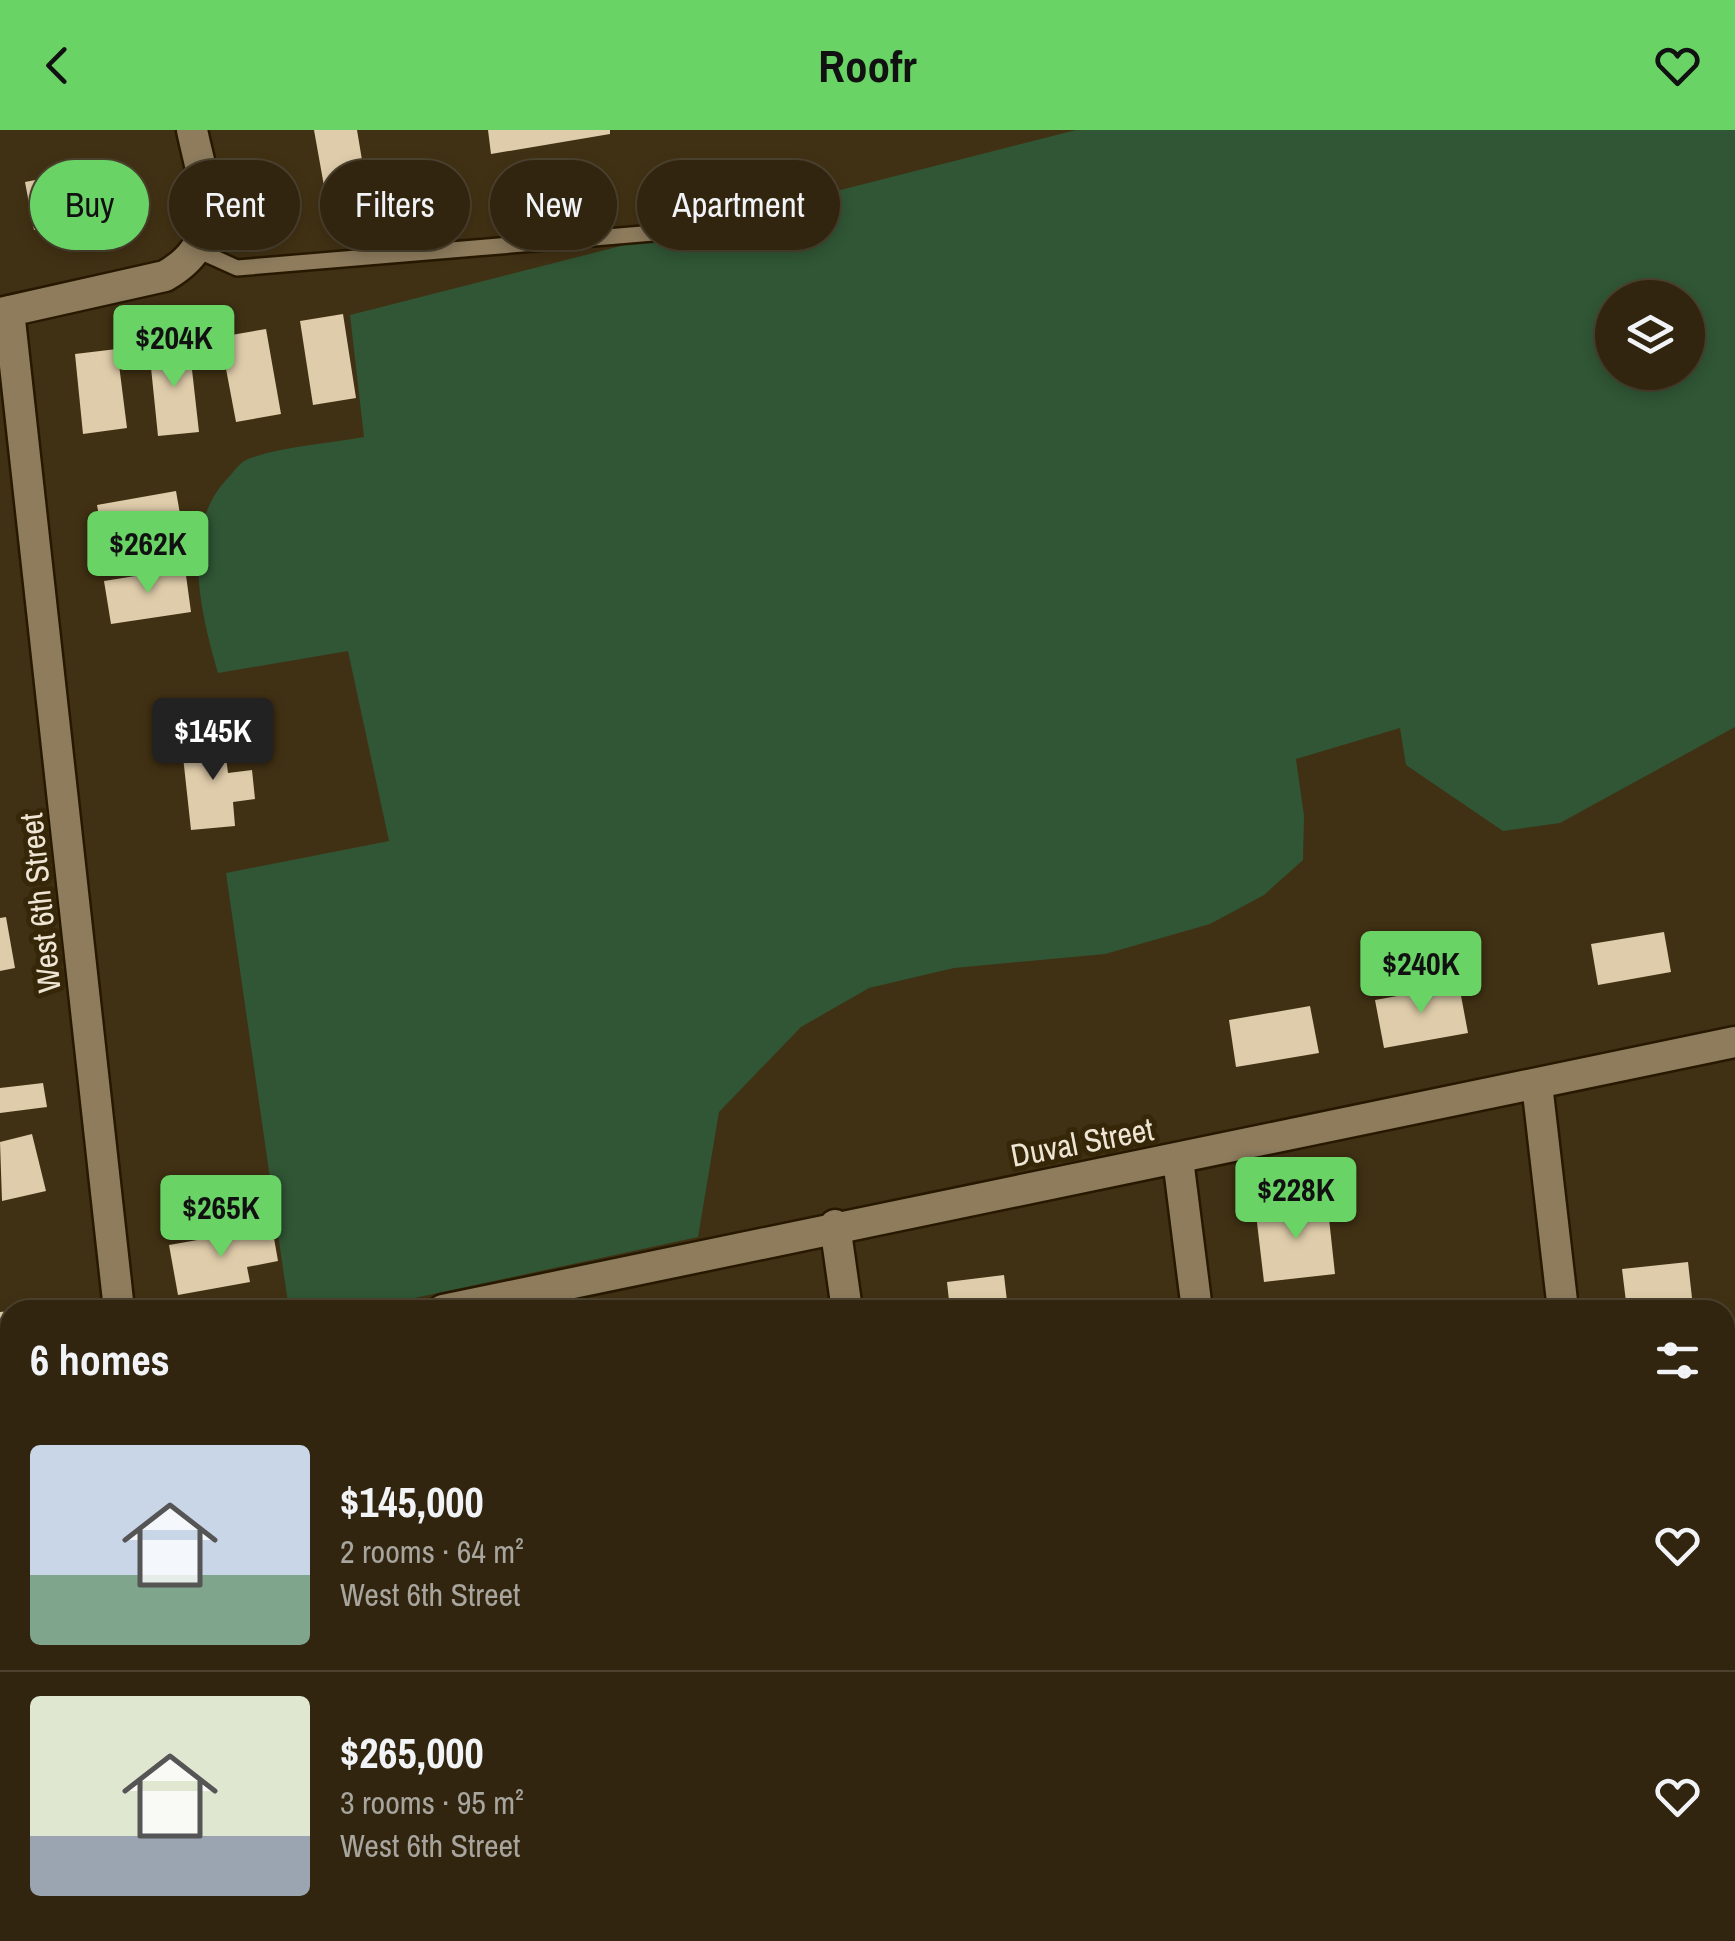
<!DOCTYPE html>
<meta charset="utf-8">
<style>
body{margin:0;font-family:"Archivo Narrow",sans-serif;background:#392d18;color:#f1f3f6;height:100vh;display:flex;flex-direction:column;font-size:38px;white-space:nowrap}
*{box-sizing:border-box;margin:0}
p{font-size:32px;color:#a8a59e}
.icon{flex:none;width:55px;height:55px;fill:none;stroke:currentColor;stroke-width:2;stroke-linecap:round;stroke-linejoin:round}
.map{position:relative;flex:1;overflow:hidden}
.drawer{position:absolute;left:0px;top:1170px;width:1735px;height:642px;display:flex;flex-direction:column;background:#31250f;border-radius:30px 30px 0 0;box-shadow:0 5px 15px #0003,0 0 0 2px #4c422f}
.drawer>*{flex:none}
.top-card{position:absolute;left:30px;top:30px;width:1000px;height:90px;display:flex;gap:20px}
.fabs{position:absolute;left:1595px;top:150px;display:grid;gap:20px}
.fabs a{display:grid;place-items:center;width:110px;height:110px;border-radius:50%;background:#31250f;box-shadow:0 5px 15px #0003,0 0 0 2px #4c422f;font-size:50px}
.price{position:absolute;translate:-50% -85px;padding:0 22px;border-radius:10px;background:#69d465;color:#111;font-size:32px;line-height:65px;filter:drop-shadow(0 2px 5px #0008)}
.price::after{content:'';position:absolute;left:50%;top:60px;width:30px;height:22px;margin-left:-15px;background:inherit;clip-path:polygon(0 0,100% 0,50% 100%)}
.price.selected{background:#222;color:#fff}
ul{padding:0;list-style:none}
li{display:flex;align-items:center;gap:30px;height:250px;padding:0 30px}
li+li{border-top:2px solid #4c422f}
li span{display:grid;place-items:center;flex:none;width:280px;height:200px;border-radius:10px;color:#555}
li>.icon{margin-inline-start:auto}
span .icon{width:120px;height:120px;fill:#fffc;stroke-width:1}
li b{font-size:42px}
h2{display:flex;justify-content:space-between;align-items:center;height:120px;padding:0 30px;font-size:42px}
.chip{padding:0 35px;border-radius:45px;background:#31250f;box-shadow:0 5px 15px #0003,0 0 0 2px #4c422f;font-size:35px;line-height:90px}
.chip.selected{background:#69d465;color:#111}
header{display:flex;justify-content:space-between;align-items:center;height:130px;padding:0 30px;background:#69d465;color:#111;font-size:45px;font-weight:700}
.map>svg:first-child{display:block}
</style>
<header><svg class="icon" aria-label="back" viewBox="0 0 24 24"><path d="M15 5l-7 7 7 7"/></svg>Roofr<svg class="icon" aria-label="heart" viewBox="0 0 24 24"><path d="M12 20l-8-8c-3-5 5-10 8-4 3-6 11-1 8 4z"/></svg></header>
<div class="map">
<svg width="1735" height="1811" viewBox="0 0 1735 1811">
<rect width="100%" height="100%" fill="#413114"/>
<!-- green -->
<path fill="#305635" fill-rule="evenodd" d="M1076,0H1735V597L1560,693L1503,701L1406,635L1400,598L1296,629L1304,686L1303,730L1264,765L1210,794L1105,824L954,838L869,858L801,897L719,982L698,1107L359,1180H289L226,743L389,711L348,521L218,543C201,484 180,400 226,350C233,343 240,332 248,329C283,316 327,314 364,307L350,185ZM1612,168H1688V242H1612Z
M1735,1356V1503L1725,1506V1360Z
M241,1803L887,1802L888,1811H211Z"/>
<!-- building -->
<path fill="#dfccaa" d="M314,0H357L365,48L324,56Z
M488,0H610V4L491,24Z
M98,38L107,87L34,100L25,52Z
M343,184L356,268L313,275L300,191Z
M266,199L281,284L236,292L220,207Z
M189,213L199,302L158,306L149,218Z
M117,219L127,298L83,304L75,224Z
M176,361L184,407L105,420L97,375Z
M185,438L191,482L111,494L104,451Z
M223,603L228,643L252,640L255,669L233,672L235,696L191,700L181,608Z
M6,787L15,838L0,841V788Z
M1664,802L1671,842L1598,855L1591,814Z
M1459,855L1468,903L1384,918L1375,870Z
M1310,876L1319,923L1236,937L1229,890Z
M43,953L47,977L0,983V958Z
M32,1004L46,1061L2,1071L0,1012Z
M1327,1070L1335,1144L1264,1152L1256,1084L1285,1081L1284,1075Z
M272,1097L278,1131L247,1137L250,1152L178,1165L169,1115Z
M1688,1132L1693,1177L1627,1180L1622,1139Z
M1004,1145L1008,1180H950L947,1152Z
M90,1170L91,1180H58L57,1176Z
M709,1170L711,1180H665V1178Z
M10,1181V1228L0,1230V1182Z
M10,1320V1421L2,1422L0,1321Z
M1735,1752V1811H1677L1675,1802H1725V1753Z
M1323,1802H1368L1369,1811H1324Z"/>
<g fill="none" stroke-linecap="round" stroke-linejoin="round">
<!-- lane casing -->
<g stroke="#271900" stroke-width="20">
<path id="lane" d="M197,120L237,138L774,93"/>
</g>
<!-- street casing -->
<g stroke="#271900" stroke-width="35">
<path id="street" d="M9,181L119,1180
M0,183L165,146C228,110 204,58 192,0
M1537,954L1563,1180
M1178,1029L1197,1180
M835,1095L847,1180
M443,1180L1735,912
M0,1274L10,1271
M187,1802L188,1811
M906,1802L907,1811
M1262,1802L1263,1811
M1621,1802L1622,1811"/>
</g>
<!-- lane -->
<use href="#lane" stroke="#8e7c5d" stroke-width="15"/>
<!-- street -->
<use href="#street" stroke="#8e7c5d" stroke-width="30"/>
</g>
<g text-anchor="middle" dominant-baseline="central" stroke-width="10" stroke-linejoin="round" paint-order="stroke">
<!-- street labels -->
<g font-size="32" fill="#eee5d4" stroke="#362709">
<text transform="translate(40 773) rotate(-96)">West 6th Street</text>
<text transform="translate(1082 1012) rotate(-11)">Duval Street</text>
</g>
</g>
</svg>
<div class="fabs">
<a><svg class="icon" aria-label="layers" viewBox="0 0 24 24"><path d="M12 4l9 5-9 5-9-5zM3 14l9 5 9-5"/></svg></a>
</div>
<b class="price" style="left:174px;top:260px">$204K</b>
<b class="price" style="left:148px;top:466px">$262K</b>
<b class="price selected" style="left:213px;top:653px">$145K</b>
<b class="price" style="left:1421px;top:886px">$240K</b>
<b class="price" style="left:1296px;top:1112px">$228K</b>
<b class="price" style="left:221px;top:1130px">$265K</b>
<div class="top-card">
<a class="chip selected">Buy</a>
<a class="chip">Rent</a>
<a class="chip">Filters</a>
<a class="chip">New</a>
<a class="chip">Apartment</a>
</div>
<section class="drawer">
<h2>6 homes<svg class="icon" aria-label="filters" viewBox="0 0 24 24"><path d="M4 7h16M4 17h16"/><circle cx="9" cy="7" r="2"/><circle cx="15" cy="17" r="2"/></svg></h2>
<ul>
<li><span style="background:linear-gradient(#c9d6e8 65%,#7fa58c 0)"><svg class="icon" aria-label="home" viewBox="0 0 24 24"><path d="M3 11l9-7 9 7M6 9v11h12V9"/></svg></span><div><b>$145,000</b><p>2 rooms · 64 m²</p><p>West 6th Street</p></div><svg class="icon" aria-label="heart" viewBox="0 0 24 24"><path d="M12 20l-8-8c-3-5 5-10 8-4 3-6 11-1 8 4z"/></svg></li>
<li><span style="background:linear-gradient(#dfe7d0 70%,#9aa5b1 0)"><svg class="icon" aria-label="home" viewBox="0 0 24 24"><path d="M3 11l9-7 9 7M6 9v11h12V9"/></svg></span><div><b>$265,000</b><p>3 rooms · 95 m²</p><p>West 6th Street</p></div><svg class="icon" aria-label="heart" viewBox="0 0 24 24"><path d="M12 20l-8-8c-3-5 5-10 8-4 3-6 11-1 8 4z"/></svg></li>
</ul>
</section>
</div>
